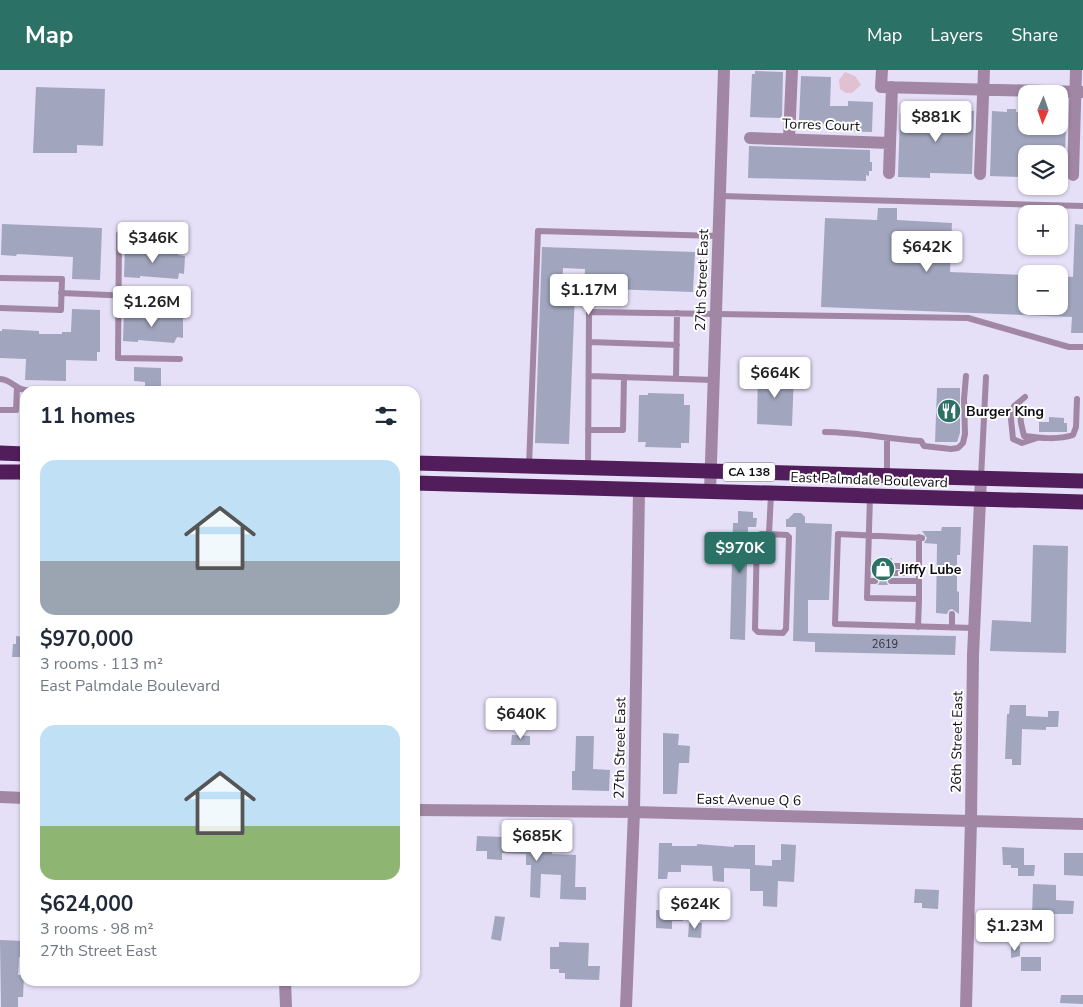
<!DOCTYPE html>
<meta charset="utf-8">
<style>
body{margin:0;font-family:"Nunito Sans",sans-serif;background:#f2f2f3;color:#1f2937;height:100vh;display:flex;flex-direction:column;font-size:19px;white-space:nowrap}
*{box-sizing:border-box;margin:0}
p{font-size:16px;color:#747a83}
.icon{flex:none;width:28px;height:28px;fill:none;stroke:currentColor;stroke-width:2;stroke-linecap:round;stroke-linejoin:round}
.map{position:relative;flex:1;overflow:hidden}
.drawer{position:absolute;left:20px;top:316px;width:400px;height:600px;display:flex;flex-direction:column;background:#fff;border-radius:15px;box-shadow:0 1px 4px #0004}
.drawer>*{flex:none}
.needle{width:32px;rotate:182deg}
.tools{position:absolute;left:1018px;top:15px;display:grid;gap:10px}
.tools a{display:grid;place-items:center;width:50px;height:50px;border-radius:10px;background:#fff;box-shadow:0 1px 4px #0004;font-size:25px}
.price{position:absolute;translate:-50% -42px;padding:0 11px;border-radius:5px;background:#fff;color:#222;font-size:16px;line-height:32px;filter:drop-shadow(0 1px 2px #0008)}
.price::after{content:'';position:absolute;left:50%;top:30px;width:15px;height:11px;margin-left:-8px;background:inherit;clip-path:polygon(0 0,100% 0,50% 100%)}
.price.selected{background:#2b7166;color:#fff}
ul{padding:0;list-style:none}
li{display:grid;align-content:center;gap:10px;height:265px;padding:0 20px}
li span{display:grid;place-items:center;height:155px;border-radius:15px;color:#555}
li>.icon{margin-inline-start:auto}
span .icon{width:90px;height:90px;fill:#fffc;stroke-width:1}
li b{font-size:21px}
h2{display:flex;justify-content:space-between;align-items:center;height:60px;padding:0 20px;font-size:21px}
header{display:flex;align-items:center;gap:30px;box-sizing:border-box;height:70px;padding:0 25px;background:#2b7166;color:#fff}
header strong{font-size:24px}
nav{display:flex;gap:28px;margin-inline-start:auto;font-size:18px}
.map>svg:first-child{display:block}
</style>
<header>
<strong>Map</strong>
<nav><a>Map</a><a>Layers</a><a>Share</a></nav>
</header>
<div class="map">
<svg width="1083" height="937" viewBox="0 0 1083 937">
<rect width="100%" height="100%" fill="#e6dff8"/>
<!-- green -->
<path fill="#e0c0d1" d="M845,2L855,6L861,15L852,23H846L840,19L839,10Z"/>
<!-- building -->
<path fill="#a1a6be" d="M755,1L783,2L782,48L750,47L752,4H755Z
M801,6L831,7L830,36H848V31L873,32L872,62L844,61V54H822V56H812V53L809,51H799Z
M36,17L105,19L103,76L77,75V83H33Z
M952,36L961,37V40L965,41H974L972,104L930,103V108L898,107L900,43H915L916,40H924V43L943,44V39H952Z
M1007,39H1016V42H1023L1022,56H1066L1065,84H1022L1021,107L990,106L992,41L1007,42Z
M749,76L870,80V92H872V101H869V106L866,105V111L748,108Z
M878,138H897V150L952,153L950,202L1026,205V236H1059V206L1073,207L1075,154L1083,155V263H1071L1072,247L821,237L825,148L877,150Z
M2,154L102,158L100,210L72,209L73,187L17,184L16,186L1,185Z
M542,177L695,182L693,222L584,218L585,199L563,198L562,221H575L569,374L535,373Z
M125,178L141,179L140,181L166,182V180H179L178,185L185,186L184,204L179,203L178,209L140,206V208L124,207Z
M72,239L100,240V282H97V291L66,290V311L25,310L26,289L0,288V261H2V259L39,261V264H62V262H71Z
M124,242L139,243V245H183V268L177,267L174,273L138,270V272L123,271Z
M134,297L161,298V321H145V312L134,311Z
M758,302L794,303L792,356L757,354Z
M937,318H960V363L957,372H935Z
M648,323L684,324V335H690L689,373H681V378L645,377L646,372H638L639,325H648Z
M1049,347L1064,348V353H1067V362H1039V352H1049Z
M738,441L753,442V448H757L756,457H748L745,570L730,569L733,453H738Z
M794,443H801L805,447V453L832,454L829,530H808V563L956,566L955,585L815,582V572L793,571L796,457H786V449H788Z
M942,457H961L960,485H957V521L959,522V544L952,539L949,540L947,544L936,543L937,474L924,473L927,468L922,461H941Z
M1033,475L1068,476L1066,583L990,581L992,550L1031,552Z
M876,488H892V491L887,496L889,507L886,511L888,515H878L880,511L875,506Z
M16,566L25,567V587H12L13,574H16Z
M1010,635H1026V646L1048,647V641H1059L1058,657H1046V660L1022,659L1021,695H1012V689H1005L1007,644H1009Z
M663,663L679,664L678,675L690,676L689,693H679L677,724H663Z
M512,665L530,666V675H511Z
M576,666H594L593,699L610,700L609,721L572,720V701H575Z
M477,766L552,769V784L576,785L575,817H586V830L560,829L561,805L541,804L540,828L530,827L531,795H526V784L502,783V790L487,789V781H476Z
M659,773H672V776H697V774L734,777V775H755V795L772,796V790H781V774L796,775L794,812L778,811L777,837L763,836V821H750V799L724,798V812L713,811L712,796L681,795V802H668L667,809H658Z
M1002,777L1024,778V795H1035L1034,806H1018V798H1011V795H1003Z
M1064,783H1083V806L1064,805Z
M1033,814L1056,815V830L1074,831L1073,844H1047V848L1032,847Z
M915,819L939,820L938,839L922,838V833H914Z
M656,840L684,841L683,851H672V859L656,858Z
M495,846L505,847L501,871L491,869Z
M689,853H702L701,868L688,867Z
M1001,853L1017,854V872L1001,871Z
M0,870L25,871V887H19L18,905H24L23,927H18V937H1Z
M559,872L589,873L588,896H600L599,910L565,909V903H559V899H550V877H559Z
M1011,876H1020V886L1011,888Z
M1021,887H1041V901H1021Z
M1061,925H1083V934L1060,933Z"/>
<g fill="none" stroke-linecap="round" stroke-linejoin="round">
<!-- lane -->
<path stroke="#a187a4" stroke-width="6" d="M720,126L1083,136
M0,208L62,209L61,240L0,238
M61,223L181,228
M589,272L677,275
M180,289L118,288L119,164L181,165
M589,306L713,310
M0,309C12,310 14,318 25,320C38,323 53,321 66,321
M676,309L677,243
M1025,327L1019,332L1021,353L1024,366C1040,368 1058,370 1073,365L1076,357L1077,329
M1019,332L1014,336L1011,349L1013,369L1022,373L1037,368
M0,340H16L17,317
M588,360H623L624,307
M825,362C857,362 888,369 921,371L924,376L951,379L958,378L963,373L965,364L964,329L966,306
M529,396L538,161L718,166
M588,397L589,242L968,248L1069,277H1083
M887,405V369
M981,408L986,307
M870,426L867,528L919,529V467
M769,464L787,465L789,467L786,559L783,563L758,562L755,559L757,466L761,464H769L771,424
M922,468L838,464L835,554L974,558
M892,496H919
M892,503H919
M868,511H875
M891,511H919
M918,557L919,529
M952,558V544"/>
<!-- street -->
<path stroke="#a187a4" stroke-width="12" d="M882,0L881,17L1083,22
M750,68L890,73
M789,69L792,0
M889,103L892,17
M980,104L984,0
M1073,105L1076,0
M710,422L724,0
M0,727L25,728
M415,740L634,742L1083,754
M285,911L286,937
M626,937L634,742L639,420
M966,937L971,750L973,585L981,408"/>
<!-- highway -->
<path stroke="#521d5b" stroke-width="15" d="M0,383L25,384
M415,393L1083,411
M0,402H25
M415,413L1083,432"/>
</g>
<!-- icons -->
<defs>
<g id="restaurant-disc" transform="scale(1.25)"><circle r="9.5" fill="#2b7166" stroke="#fff"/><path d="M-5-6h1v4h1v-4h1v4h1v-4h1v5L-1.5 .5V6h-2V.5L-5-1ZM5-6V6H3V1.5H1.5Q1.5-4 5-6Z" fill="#fff"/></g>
<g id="shop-disc" transform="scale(1.25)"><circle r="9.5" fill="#2b7166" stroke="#fff"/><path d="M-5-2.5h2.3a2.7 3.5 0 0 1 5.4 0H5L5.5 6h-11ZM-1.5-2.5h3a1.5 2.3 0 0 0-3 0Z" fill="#fff"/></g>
</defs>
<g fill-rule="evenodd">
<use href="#restaurant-disc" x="949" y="341"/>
<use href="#shop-disc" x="883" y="499"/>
</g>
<g text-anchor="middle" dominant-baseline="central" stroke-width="4" stroke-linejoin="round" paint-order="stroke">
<!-- number labels -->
<g font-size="11" fill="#32323e">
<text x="885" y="574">2619</text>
</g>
<!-- shield labels -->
<rect fill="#fff" stroke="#56545a" stroke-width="1" x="723" y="392.5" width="52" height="19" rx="4"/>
<g font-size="12" font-weight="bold" fill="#0d0b13">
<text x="749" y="402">CA 138</text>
</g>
<!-- street labels -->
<g font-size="14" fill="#0d0b13" stroke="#fff">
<text transform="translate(821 55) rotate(2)">Torres Court</text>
<text transform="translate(702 210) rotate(-88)">27th Street East</text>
<text transform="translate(869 410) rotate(2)">East Palmdale Boulevard</text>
<text transform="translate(957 672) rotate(-89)">26th Street East</text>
<text transform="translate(620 678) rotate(-89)">27th Street East</text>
<text transform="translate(749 730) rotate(1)">East Avenue Q 6</text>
</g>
<!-- poi labels -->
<g font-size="14" font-weight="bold" fill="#0d0b13" stroke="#fff" text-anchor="start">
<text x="966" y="341">Burger King</text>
<text x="900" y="499">Jiffy Lube</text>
</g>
</g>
</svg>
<div class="tools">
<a><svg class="needle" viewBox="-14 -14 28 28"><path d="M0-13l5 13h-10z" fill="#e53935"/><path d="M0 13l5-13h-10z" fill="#747a83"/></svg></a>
<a><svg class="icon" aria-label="layers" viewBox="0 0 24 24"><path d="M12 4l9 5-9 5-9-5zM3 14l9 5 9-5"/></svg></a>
<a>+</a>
<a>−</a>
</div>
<b class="price" style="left:936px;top:73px">$881K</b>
<b class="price" style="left:153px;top:194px">$346K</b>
<b class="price" style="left:927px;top:203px">$642K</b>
<b class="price" style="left:589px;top:246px">$1.17M</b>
<b class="price" style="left:152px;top:258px">$1.26M</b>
<b class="price" style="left:775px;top:329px">$664K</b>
<b class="price selected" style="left:740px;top:504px">$970K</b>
<b class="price" style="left:521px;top:670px">$640K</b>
<b class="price" style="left:537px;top:792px">$685K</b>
<b class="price" style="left:695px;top:860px">$624K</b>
<b class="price" style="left:1015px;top:882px">$1.23M</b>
<section class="drawer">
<h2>11 homes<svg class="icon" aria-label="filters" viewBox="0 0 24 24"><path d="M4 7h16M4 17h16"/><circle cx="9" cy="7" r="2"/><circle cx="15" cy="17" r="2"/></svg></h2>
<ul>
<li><span style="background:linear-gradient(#bfe0f5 65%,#9aa5b1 0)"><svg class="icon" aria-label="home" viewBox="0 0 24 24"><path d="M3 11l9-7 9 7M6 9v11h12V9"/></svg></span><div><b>$970,000</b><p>3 rooms · 113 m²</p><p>East Palmdale Boulevard</p></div></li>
<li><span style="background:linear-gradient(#bfe0f5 65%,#8fb573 0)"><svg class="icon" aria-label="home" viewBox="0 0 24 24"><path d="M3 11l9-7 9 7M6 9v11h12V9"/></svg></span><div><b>$624,000</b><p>3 rooms · 98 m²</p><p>27th Street East</p></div></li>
</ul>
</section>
</div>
